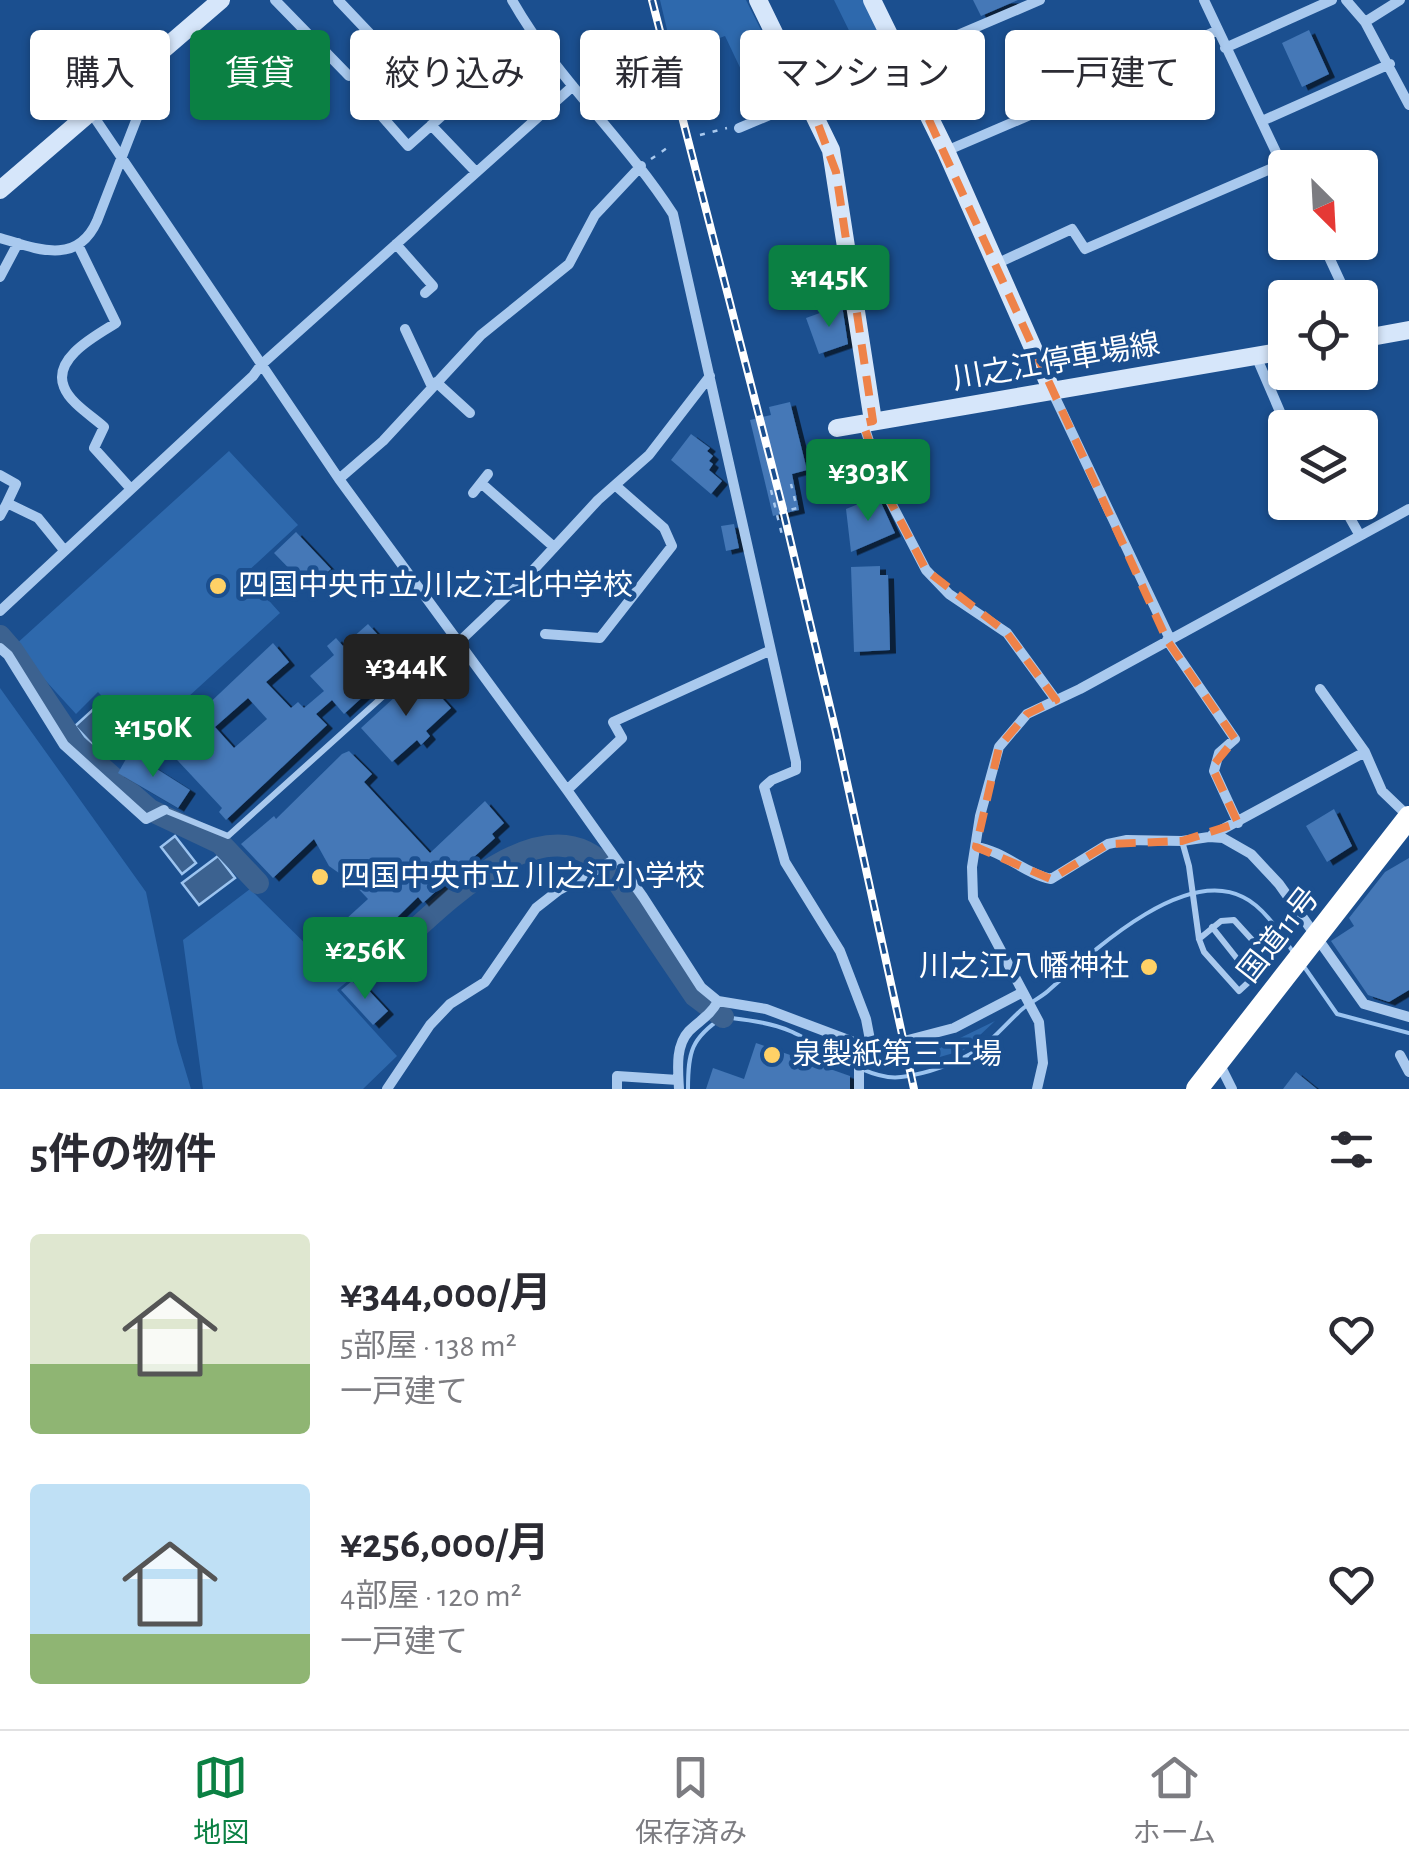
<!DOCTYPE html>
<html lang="ja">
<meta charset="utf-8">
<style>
body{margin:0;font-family:"Alegreya Sans","Noto Sans JP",sans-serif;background:#f2f2f3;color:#2b2b33;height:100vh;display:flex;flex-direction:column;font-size:38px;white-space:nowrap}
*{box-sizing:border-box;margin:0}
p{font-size:32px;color:#7c7c81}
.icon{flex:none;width:55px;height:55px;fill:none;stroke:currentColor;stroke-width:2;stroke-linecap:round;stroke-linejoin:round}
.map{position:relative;height:1089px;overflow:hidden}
.drawer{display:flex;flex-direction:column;background:#fff;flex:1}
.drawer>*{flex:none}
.banner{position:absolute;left:30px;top:30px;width:1350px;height:90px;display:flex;gap:20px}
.needle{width:65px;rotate:156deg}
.tools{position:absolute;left:1268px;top:150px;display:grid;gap:20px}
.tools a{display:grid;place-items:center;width:110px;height:110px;border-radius:10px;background:#fff;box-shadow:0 2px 8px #0004;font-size:50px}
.price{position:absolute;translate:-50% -85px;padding:0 22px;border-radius:10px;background:#0b8043;color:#fff;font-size:32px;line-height:65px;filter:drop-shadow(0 2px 5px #0008)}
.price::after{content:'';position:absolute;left:50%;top:60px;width:30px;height:22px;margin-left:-15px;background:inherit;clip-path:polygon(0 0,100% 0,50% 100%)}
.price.on{background:#222;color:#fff}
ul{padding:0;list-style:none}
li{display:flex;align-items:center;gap:30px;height:250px;padding:0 30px}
li span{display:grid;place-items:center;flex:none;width:280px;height:200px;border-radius:10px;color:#555}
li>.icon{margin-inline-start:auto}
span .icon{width:120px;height:120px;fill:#fffc;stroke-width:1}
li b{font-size:42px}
h2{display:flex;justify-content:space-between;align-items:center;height:120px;padding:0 30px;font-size:42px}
.tag{padding:0 35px;border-radius:10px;background:#fff;box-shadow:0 2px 8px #0004;font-size:35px;line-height:90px}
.tag.on{background:#0b8043;color:#fff}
.menu{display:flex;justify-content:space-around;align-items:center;height:140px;border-top:2px solid #e1e1e2;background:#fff;font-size:28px;color:#7c7c81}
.menu a{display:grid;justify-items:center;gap:5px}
.menu .on{color:#0b8043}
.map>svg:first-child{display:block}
</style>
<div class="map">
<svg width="1409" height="1089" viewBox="0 0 1409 1089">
<defs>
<filter id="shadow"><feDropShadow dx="6" dy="3.5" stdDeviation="0" flood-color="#0009"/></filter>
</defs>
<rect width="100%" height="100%" fill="#1b4f8f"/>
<!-- green -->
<path fill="#2e69ad" d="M660,0H746L787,82L754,97L725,36L673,55Z
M834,0H865L891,55L866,65Z
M229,451L298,525L245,574L280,613L142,739L98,692L76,714L14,646Z
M0,688L146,892L177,1042L191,1089H0Z
M250,889L328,966L349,980L337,990L397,1056L363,1089H203L183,940Z
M995,1021L964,1050L919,1063L915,1052L960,1038Z"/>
<!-- water -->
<path fill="#3c6290" stroke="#9cc4f0" stroke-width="2.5" d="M98,705L130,739L107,760L75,726Z
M175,836L196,863L182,874L161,847Z
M218,856L235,878L199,905L182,883Z"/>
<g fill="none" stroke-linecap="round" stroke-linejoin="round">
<!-- stream -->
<path stroke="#9cc4f0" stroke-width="4" d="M1305,968L1337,1014L1409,1033
M688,1089C688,1052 691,1038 723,1017C746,1020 769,1022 790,1031C819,1043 868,1082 901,1077C927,1074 957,1063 979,1049C994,1039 1004,1026 1018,1013C1026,1004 1039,999 1048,991C1090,954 1182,866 1243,897C1264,907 1280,933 1293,952"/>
<!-- river -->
<path stroke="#3c6290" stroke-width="22" d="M0,636L13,651L76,745L150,810L220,843L258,883
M381,961C433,915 543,792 611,872L695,996L723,1017"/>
</g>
<!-- building -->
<path fill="#4478b7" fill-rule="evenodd" filter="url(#shadow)" d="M973,0H1018L981,16Z
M1309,30L1329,74L1302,87L1282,43Z
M215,61L231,73L212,98L195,86Z
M842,305L848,344L819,354L806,318Z
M790,402L807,470L792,474L799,510L773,516L750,420L771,415L769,407Z
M691,434L710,448L707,451L713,456L709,461L713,464L709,470L722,481L711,494L671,460Z
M860,440L870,471L852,477L842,446Z
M878,496L895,533L851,552L846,509Z
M734,524L739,548L726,551L721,526Z
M296,532L331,569L309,589L274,553Z
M880,566V575H888L890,650L854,652L851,567Z
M368,624L402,661L344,714L332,700L316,714L327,725L226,820L219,812L222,808L164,746L273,643L289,662L266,682L291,708L298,702L304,708L324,691L310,676L334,655L327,646L336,638L343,646ZM248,698L267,719L234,748L215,727Z
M420,674L451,708L426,731L430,736L421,745L417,740L392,762L361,728Z
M349,751L372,774L364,782L430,853L485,801L504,823L492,834L495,838L423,903L418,897L382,932L378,927L353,950L334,930L368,899L353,883L329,866L314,839L273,878L241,844L274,816L276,819L342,754Z
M130,752L190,790L178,808L118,773Z
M1334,809L1352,846L1327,862L1306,826Z
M1409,858V990L1389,1002L1368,995L1331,941L1354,926L1349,918L1385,872Z
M352,981L357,986L361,982L388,1011L373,1025L341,990Z
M756,1043L850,1076V1089H706L713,1068L744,1079Z
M1296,1072L1317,1089H1283Z"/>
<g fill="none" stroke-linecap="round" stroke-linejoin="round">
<!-- path -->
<path stroke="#a9c9ee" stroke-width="2.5" stroke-dasharray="5 8" stroke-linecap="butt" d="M700,135L727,128
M651,159L670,146
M771,490L782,535
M779,513L797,508L791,484"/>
<!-- lane -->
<path stroke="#a9c9ee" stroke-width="6" d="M164,810L228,836L420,663L428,672L459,642
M1182,841L1189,866L1199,939L1204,952L1239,991L1266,966L1265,954L1234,920L1221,921L1199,939
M1212,927L1254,980"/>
<!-- street -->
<path stroke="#a9c9ee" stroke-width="10" d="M275,0L349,76
M338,0L394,59
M512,0C556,78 624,138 673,214L796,762V770L772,780L764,787L785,862L840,951L866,1019L871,1045
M1204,0L1285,171
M1346,0L1365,22L1409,105
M1365,22L1400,0
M1225,48L1332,0
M90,111L339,479L567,790L643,897L701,987L718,1001L766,1009L859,1044L885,1046L954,1028L1023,992
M379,113L408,146L464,96
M1262,121L1390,64
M431,125L475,171
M739,128L1040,0
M946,151L1093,88L1218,30
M0,238C37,249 77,266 97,221L161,56
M1322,242L1348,298
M396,244L433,286L425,293
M78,245L116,323C97,335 52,358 64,387C70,403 92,416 104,427L94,448L131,489
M996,264L1072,229L1085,249L1282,164
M0,277L18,243
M405,329L432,387
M1256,356L1287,428
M436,382L470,413
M1052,391L1170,639
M863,423L887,495L926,570L949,594L1007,633L1056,700
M0,475L16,484L7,503
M339,479L383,441L481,335L569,264L595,215L641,166
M481,483L554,547
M473,493L488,474
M1341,502L1359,534
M0,516L7,503L38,518L64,550
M0,611L253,376L261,365L573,86
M545,634L600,638L672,546L664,528L615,485
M1167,640L1235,739L1219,753L1214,771L1238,823
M460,641L524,580L598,500L649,455L710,376
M0,648L8,655L64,745L146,819L164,810
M1320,689L1365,752L1382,791L1408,816
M567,790L622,738L613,722L769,651
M1212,835L1365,752
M976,847C1004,851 1025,874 1051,879L1108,844L1127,840L1182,841L1209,837L1223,838L1251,854L1279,884L1364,1004L1409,1017
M1400,1055L1409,1072
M1219,1063L1232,1089
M387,1089L430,1025L450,1004L485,982L536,908L559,890L616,859
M617,1089V1076L678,1080
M679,1089C678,1070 675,1046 689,1031C700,1020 710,1016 718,1001
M859,1089V1044
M1037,1089L1043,1063L1039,1022L973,898L972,867L980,816L999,747L1027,714L1080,689L1409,509"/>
<!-- secondary -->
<path stroke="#d6e6fa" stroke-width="18" d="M758,0L831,150L873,421
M872,0L946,151L1052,391
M0,190L221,0
M1360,339L1409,330
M837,428L1285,351"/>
<!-- highway -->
<path stroke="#fff" stroke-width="22" d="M1197,1089L1409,817"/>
<!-- rail casing -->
<g stroke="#fff" stroke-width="8">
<path id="rail" d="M652,0L783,509
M784,514L836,732L914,1089"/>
</g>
<!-- rail -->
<use href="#rail" stroke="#1b4f8f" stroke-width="4" stroke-dasharray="11" stroke-linecap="butt"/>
</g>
<!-- marked area -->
<path fill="none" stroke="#ee8249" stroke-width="8" stroke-dasharray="20 12" stroke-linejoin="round" d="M902,61L1167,640L1235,739L1212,767L1238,823L1182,841L1108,844L1051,879L976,847L999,747L1027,714L1056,700L1007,633L926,570L887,495L863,423L873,421L836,172L809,100Z"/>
<!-- markers -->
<g fill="#ffd166" stroke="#1b4f8f" stroke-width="4">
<circle cx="218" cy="586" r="10"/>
<circle cx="320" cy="877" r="10"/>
<circle cx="1149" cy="967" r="10"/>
<circle cx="772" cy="1055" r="10"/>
</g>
<g text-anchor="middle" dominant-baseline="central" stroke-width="9" stroke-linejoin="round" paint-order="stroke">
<!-- street labels -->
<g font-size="30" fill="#fff" stroke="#1b4f8f">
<text transform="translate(1056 362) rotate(-10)">川之江停車場線</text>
<text transform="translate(1279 935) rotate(-52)">国道11号</text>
</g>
<!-- poi labels -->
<g font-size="30" fill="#fff" stroke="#1b4f8f" text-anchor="start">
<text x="238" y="586">四国中央市立 川之江北中学校</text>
<text x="340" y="877">四国中央市立 川之江小学校</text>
<text x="1129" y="967" text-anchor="end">川之江八幡神社</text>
<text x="792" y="1055">泉製紙第三工場</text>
</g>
</g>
</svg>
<div class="tools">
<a><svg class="needle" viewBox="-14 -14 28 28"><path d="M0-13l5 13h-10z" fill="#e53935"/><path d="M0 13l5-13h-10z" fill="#7c7c81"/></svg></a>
<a><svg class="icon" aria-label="locate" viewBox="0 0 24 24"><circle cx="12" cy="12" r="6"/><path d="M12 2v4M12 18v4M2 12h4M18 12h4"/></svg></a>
<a><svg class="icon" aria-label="layers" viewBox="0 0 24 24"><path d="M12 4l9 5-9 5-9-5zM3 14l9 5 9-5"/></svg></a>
</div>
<b class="price" style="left:829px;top:330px">¥145K</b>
<b class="price" style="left:868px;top:524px">¥303K</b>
<b class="price on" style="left:406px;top:719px">¥344K</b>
<b class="price" style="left:153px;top:780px">¥150K</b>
<b class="price" style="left:365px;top:1002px">¥256K</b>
<div class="banner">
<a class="tag">購入</a>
<a class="tag on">賃貸</a>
<a class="tag">絞り込み</a>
<a class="tag">新着</a>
<a class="tag">マンション</a>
<a class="tag">一戸建て</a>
</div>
</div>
<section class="drawer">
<h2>5件の物件<svg class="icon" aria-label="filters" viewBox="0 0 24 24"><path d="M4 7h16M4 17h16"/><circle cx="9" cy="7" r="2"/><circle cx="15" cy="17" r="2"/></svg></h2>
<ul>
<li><span style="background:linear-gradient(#dfe7d0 65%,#8fb573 0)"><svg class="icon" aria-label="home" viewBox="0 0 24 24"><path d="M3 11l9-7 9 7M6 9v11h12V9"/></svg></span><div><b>¥344,000/月</b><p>5部屋 · 138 m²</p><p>一戸建て</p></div><svg class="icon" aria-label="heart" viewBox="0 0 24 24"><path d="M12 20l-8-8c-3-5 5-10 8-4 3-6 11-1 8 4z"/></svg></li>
<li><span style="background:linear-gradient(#bfe0f5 75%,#8fb573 0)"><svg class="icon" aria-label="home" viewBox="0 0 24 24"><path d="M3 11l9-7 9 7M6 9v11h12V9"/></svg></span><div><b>¥256,000/月</b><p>4部屋 · 120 m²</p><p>一戸建て</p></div><svg class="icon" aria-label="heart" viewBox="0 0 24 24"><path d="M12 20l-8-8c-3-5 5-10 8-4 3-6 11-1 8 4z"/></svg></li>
</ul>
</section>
<nav class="menu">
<a class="on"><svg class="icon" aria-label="map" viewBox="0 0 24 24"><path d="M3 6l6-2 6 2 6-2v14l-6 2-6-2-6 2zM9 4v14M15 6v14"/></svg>地図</a>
<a><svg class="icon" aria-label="saved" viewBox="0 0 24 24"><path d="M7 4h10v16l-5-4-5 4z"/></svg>保存済み</a>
<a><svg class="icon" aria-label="home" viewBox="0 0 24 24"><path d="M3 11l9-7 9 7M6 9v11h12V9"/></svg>ホーム</a>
</nav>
